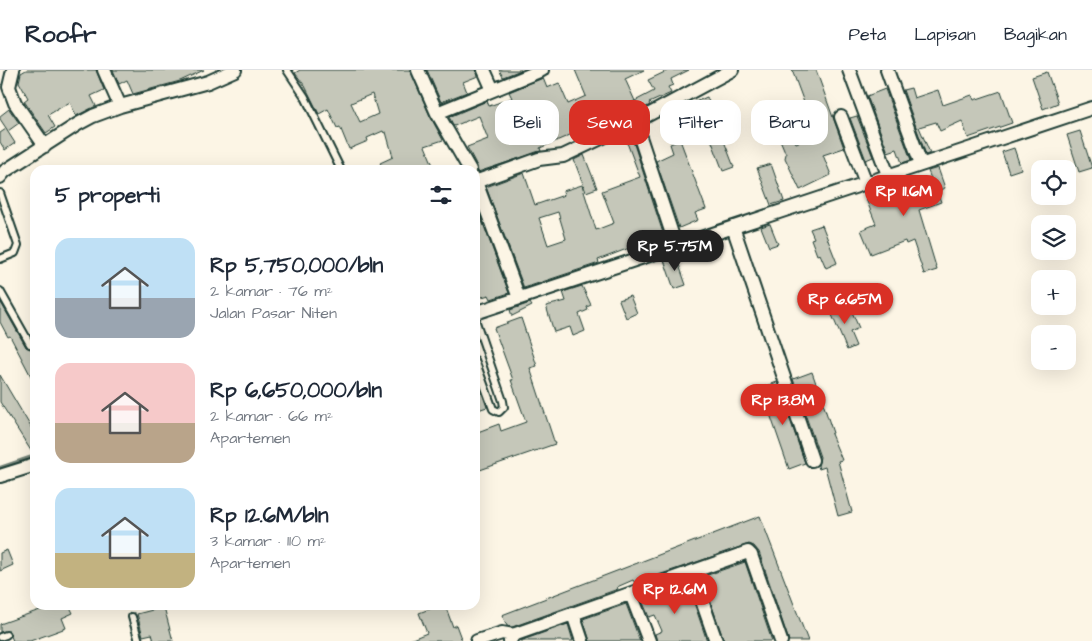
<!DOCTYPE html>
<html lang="id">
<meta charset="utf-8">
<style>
body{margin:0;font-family:"Architects Daughter",sans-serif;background:#f2f2f3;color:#1f2937;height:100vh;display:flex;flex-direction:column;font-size:19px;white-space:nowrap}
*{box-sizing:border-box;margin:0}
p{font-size:16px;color:#747a83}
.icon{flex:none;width:28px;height:28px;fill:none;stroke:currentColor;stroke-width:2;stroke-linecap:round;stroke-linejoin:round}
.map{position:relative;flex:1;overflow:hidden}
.drawer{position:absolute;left:30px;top:95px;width:450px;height:445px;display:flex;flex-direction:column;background:#fff;border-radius:15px;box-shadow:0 5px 20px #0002}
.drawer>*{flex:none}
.banner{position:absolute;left:495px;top:30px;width:475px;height:45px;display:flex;gap:10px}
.tools{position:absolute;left:1031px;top:90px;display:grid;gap:10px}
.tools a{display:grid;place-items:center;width:45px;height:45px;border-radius:10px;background:#fff;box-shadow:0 5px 20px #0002;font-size:25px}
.price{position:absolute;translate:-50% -42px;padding:0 11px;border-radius:18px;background:#d93025;color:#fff;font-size:16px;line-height:32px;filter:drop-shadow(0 1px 2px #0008)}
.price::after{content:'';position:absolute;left:50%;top:30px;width:15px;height:11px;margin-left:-8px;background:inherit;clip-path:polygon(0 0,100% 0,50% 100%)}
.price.current{background:#222;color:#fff}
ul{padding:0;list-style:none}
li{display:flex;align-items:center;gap:15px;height:125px;padding:0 25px}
li span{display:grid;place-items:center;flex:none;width:140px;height:100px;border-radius:15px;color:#555}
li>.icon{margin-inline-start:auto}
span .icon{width:60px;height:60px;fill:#fffc;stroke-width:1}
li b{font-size:21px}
h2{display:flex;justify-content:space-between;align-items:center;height:60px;padding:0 25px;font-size:21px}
.chip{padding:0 18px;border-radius:15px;background:#fff;box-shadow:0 5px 20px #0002;font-size:18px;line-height:45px}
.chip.current{background:#d93025;color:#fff}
header{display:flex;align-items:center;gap:30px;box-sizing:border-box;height:70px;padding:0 25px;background:#fff;border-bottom:1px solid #e0e1e3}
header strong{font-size:24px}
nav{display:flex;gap:28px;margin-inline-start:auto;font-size:18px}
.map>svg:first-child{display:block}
</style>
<header>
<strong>Roofr</strong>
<nav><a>Peta</a><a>Lapisan</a><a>Bagikan</a></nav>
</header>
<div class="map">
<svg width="1092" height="571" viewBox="0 0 1092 571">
<rect width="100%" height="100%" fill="#fcf5e5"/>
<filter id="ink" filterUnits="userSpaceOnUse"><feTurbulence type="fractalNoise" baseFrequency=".02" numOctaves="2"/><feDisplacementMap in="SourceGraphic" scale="10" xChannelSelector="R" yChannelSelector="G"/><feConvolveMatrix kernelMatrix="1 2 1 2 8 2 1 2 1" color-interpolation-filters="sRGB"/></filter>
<g filter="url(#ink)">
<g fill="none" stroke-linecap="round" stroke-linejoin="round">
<!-- stream -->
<path stroke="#758479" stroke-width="4" d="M0,398L35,386"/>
</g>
<!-- building -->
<path fill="#c5c7b9" stroke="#1f3d34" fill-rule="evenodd" d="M26,0H96L104,20L91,26L96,36L76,46L70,32L48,45L55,57L46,63L24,31L28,28L19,12L21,3Z
M113,0H204L180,11L133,24L127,10L119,14Z
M300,0H410L430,46L443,70L425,76L435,100H384L380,93L393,87L386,62L384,63L383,61L367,68L368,71L349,79L340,57L337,58L328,39L319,44L305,16L295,3ZM372,24L378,44L360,52L351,33Z
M427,0H476L478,6L463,12L467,22L441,32Z
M499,0H521L503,7Z
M575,0H644L625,9L635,31L620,38L624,48L596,62L593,55L540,78L541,81L478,102L477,96L467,77L488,69L479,46L454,56L449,47L487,31L489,36L512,28L509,22L543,8L547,18L559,13L568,34L586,26Z
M669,0H689L671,9L673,15L668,17L671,23L649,33L650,35L640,40L635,31L654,21L648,10Z
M792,0H816L844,78L823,85L831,105L800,120L785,88L786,84L773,53L785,48L796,73L816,65Z
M1047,2L1058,33L1043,39L1032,7Z
M911,18L914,28L938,20L943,35L972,25L974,30L1001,21L1012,53L968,68L962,51L940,61L936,52L919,57L930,83L926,85L903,20Z
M885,19L911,90L902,93L897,79L888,82L867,26Z
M707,27L734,97L723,101L709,64L693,70L682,41L692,38L690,34Z
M9,39L19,53L8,61L0,49V46Z
M857,46L873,87L866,90L850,48Z
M6,59L15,73L5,80L0,72V63Z
M1080,61L1092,98L1079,102L1067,65Z
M632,68L664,166L660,168L662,172L634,182L632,177L598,190L599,193L524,218L486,117L524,103L535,135L564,125L563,121L582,115L596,160L614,153L602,121L640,107L626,70ZM558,142L566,169L548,175L539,148Z
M680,70L706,139L695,143L698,150L679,158L656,91L673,83L670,74Z
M1014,78L1021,99L1009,103L1002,82Z
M584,85L597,118L586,122L574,90Z
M771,94L784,131L771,135L757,98Z
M938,98L945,118L937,121L941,132L919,140L937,200L924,204L913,171L906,174L905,171L871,184L861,160L876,154L866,129L884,121L883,116L907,108L910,117L931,109L928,101Z
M475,132L509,223L491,229L489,225L475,229Z
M770,154L778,174L769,177L761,157Z
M822,155L837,193L826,198L820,184L817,185L811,169L814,168L810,159Z
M676,186L686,215L674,219L664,190Z
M582,216L591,235L587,237L588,240L579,244L585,261L573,266L570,257L554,262L546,236L566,231L563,222Z
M630,226L637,243L626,248L619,230Z
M0,231L26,277L30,279L35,276V314L10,266L8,267L0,252Z
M530,233L532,236L512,246L510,240Z
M839,234L842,240L847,238L849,243L852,242L859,258L850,262L856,276L847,280L829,238Z
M521,248L537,296L530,298L555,374L477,401L475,395V363L499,354L501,361L526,352L511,310H513L494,258Z
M812,302L825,339L833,363L831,364L842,390L838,391L852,442L838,446L825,397L819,399L818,396L820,387L793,309Z
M475,304L487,337L475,341Z
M0,305L35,364V387L0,332Z
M777,312L805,393L789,399L761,318Z
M760,446L808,571H789L759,482L754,476L749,474L635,513L633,510L617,517L618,519L512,557L507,556L502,545Z
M7,480L13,495L0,501V483Z
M745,492L772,571H724L702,507Z
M687,512L707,571H657L655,564L662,561L655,545L649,547L641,528Z
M626,534L640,571H590L583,549Z
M54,535H69L73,543L62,548L66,558L30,571H13L9,561L0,562V554Z
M440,535H445L453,557L456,555L462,571H407L427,563L419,543Z
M164,537L173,571H154L152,564L143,566L137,544Z
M568,554L573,571H520Z"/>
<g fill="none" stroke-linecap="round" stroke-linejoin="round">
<!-- lane casing -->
<g stroke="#1f3d34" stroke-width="10">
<path id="lane" d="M287,0L305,27L341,100
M0,123L18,175L15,183L0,189
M0,221L30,274
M475,249L503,331L504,337L499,342L493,339L475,290
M132,547L139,571
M0,567L6,565"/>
</g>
<!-- street casing -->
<g stroke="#1f3d34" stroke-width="16">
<path id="street" d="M13,0L9,17L15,33L45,76
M104,0L120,36
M418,0L437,43L470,100
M484,0L493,20
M849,0L888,105
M887,0L921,94
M437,43L542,0
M841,47L866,113
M635,52L676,176
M0,107L5,101L78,54L93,46L120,36L208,12L235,0
M475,109L519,228
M475,112L539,89L563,86L635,52L732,0
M733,157L812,390
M475,243L1092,38
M0,406L35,395
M692,502L716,571
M631,524L649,571
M573,544L582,571
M477,571L502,563L513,565
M510,571L513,565L748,482L751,485L781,571"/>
</g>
<!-- lane -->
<use href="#lane" stroke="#fcf5e5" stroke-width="6"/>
<!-- street -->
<use href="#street" stroke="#fcf5e5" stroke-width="12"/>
</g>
</g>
</svg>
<div class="tools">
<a><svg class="icon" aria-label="locate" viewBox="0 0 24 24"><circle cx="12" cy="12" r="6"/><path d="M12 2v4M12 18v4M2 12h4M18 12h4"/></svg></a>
<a><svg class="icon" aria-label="layers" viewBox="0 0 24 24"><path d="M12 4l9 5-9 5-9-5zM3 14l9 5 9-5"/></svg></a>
<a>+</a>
<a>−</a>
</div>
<b class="price" style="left:904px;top:147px">Rp 11.6M</b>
<b class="price current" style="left:675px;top:202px">Rp 5.75M</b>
<b class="price" style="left:845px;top:255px">Rp 6.65M</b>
<b class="price" style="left:783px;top:356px">Rp 13.8M</b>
<b class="price" style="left:675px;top:545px">Rp 12.6M</b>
<div class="banner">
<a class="chip">Beli</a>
<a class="chip current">Sewa</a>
<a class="chip">Filter</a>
<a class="chip">Baru</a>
</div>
<section class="drawer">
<h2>5 properti<svg class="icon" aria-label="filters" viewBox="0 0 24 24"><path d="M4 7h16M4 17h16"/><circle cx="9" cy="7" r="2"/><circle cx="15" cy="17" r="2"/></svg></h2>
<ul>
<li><span style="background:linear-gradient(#bfe0f5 60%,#9aa5b1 0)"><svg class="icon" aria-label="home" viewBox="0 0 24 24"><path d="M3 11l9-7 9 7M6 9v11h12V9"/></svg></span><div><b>Rp 5,750,000/bln</b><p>2 kamar · 76 m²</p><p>Jalan Pasar Niten</p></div></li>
<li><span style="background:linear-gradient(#f6c9c9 60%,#b9a48a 0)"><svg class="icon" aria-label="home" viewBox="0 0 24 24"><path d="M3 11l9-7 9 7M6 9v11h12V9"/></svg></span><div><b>Rp 6,650,000/bln</b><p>2 kamar · 66 m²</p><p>Apartemen</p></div></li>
<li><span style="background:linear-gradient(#bfe0f5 65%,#c2b280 0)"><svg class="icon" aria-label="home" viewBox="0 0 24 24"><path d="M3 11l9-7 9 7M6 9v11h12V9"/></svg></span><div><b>Rp 12.6M/bln</b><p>3 kamar · 110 m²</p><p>Apartemen</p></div></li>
</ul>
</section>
</div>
